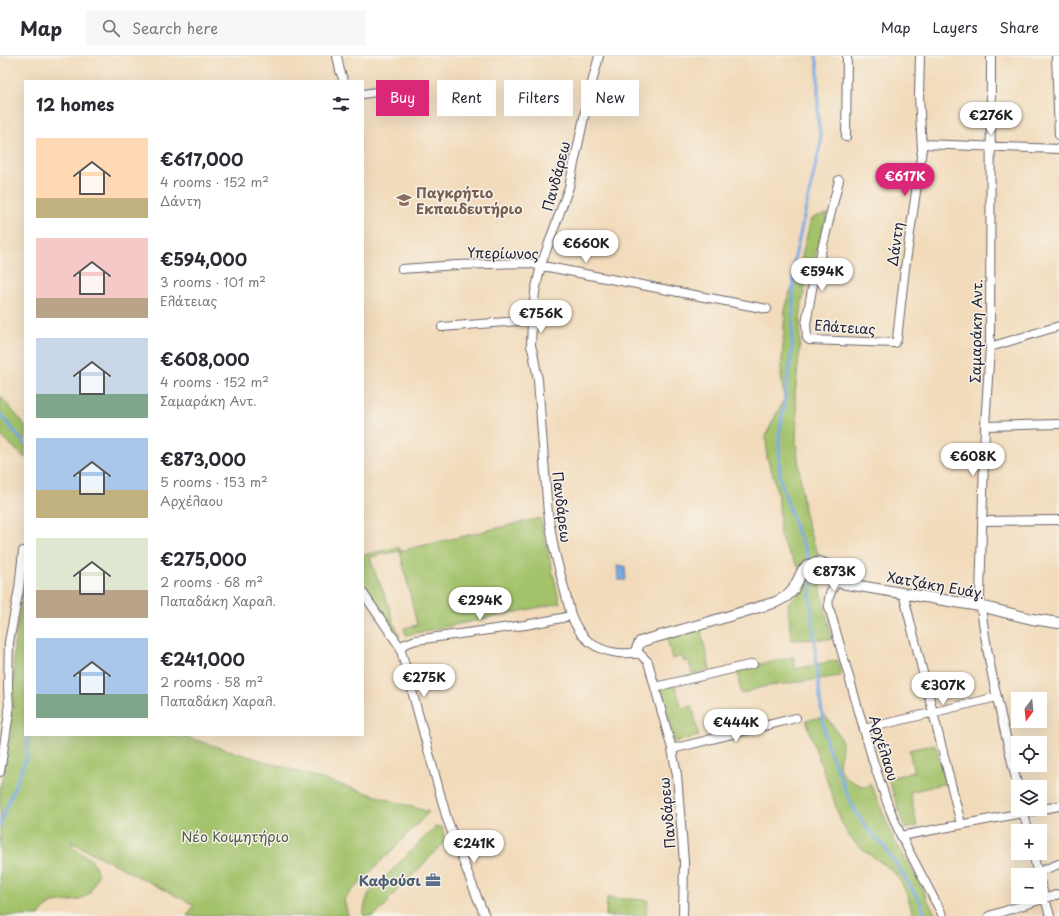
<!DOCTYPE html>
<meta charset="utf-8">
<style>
body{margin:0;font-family:"Playpen Sans",sans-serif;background:#f7f7f7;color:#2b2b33;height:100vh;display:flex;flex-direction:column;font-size:15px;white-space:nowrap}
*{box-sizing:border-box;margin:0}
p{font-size:13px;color:#7c7c81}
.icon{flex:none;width:22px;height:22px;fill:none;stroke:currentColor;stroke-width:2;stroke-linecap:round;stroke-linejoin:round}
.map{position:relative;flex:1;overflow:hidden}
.drawer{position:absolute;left:24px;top:24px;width:340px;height:656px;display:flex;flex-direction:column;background:#fff;border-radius:0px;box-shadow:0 4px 16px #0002}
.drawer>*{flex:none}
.banner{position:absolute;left:376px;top:24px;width:380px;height:36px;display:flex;gap:8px}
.needle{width:26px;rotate:195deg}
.tools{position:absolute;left:1011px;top:636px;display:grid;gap:8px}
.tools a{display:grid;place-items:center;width:36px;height:36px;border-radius:0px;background:#fff;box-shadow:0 4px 16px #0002;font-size:20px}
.price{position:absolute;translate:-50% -34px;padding:0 9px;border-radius:14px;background:#fff;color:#222;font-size:13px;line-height:26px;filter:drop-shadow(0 1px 2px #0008)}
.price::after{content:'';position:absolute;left:50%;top:24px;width:12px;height:9px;margin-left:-6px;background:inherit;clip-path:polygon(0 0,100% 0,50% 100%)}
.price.selected{background:#db2777;color:#fff}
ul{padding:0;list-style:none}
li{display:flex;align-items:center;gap:12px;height:100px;padding:0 12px}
li span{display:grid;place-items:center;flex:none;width:112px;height:80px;border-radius:0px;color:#555}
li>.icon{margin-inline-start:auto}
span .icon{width:48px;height:48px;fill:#fffc;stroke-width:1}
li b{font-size:17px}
h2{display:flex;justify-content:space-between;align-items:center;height:48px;padding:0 12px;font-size:17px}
.chip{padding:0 14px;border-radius:0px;background:#fff;box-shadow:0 4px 16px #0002;font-size:14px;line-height:36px}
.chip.selected{background:#db2777;color:#fff}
header{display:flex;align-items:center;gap:24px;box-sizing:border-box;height:56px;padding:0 20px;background:#fff;border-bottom:1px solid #e1e1e2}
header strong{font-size:19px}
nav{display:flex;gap:22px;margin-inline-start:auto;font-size:14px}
.search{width:280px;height:36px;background:#f7f7f7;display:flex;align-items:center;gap:10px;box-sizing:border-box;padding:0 14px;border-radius:0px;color:#7c7c81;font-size:15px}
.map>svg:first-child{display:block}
</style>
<header>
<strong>Map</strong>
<div class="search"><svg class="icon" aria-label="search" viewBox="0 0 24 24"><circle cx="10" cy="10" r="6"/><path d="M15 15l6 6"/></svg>Search here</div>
<nav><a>Map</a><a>Layers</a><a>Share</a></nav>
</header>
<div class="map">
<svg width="1059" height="860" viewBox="0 0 1059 860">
<rect width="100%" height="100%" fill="#f7f3e8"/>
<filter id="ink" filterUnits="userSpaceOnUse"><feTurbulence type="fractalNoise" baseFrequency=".025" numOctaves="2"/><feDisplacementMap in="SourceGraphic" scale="8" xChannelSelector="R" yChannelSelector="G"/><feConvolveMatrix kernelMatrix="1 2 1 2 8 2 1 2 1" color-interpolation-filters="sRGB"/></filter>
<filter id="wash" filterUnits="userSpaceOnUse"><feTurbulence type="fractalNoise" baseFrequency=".012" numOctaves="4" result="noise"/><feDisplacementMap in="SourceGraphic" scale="16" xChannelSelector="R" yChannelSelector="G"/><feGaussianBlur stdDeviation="0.9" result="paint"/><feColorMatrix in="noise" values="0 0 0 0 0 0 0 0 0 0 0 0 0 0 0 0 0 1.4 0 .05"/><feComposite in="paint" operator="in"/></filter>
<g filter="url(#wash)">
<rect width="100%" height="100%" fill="#f2dbbb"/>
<!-- green -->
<path fill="#a3c26a" stroke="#627252" d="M828,158L805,231L802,248L800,264V292L795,338L797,359L796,384L804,454L811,480L819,500L808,504L800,514L784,489L780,480L779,447L774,421L767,402L766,379L784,343L781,318L785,254L789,239L800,211L804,191L811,163L818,160Z
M0,340L25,369V402L0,379Z
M540,462L560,547L406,579L404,572L417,569L400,495L370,501C374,518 383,532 388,548C392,559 394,570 400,580L398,583L365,535L363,530V499L399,491L400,495Z
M818,508L826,512L821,526V535L832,583L791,584L788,547C801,538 802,530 806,516Z
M25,522V679H179L429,756L344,843L348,860H187L194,849L71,786C75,797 86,798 93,806C95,808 96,814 98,818L90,837L80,844L53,847L44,853L39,860H0V730L3,721L11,679L13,643L14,590Z
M701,574L710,614L692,618L689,605L684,606L682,600L672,603L667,582Z
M795,601V613L838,604L841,620L762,631L741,638L737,613Z
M675,629L682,653L692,650L699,680L674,686L670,666L659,633Z
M826,661C832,668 840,678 842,687C843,694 839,702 839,709C839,721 857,729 866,731L870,728L880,749L893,783L910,810L936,860H913C910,844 902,822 889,812C876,802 860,794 850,781C840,767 836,750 830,733C822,710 813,688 806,664Z
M935,688L946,727L910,736L917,770L905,773L888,722L914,716L909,694Z
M435,771H442L445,786L390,842L388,845V848L373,860H364C363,852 366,845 369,837Z
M607,842L648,844L646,860H606Z"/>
<!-- water -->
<path fill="#7aaae5" stroke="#4e6690" d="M617,509L625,510L626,524H618Z"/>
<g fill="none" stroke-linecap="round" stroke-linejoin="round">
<!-- stream -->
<path stroke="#7aaae5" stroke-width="3" d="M816,0L818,11V63L821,85L794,205L792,295L779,381L780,423L797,476L806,494L812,518V529L810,539L820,643L826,686L849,743L857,758L870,776L884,790L899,812L922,849L925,860
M0,358L25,388
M0,769L4,757L27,700L28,679"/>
</g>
</g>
<g filter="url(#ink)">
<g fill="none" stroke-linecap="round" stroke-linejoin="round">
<!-- minor casing -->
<g stroke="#6b6368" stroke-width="10">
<path id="minor" d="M337,0L340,15L344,25
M599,0L589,38L569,131L541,209L535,236L532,264L531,290L533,296L538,324L548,458L554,493L571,559C580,582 594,594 618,597C625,598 632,596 640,598L648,606L672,693L677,719L684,806L683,860
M991,0L990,291L985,370L980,541C986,605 1004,670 1018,732
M1056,0L1059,79
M363,38L397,33
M846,81L847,0
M922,88L1059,93
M839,124L812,233L806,268L807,282L809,284L895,287L897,283L905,212L922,94L919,39L920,0
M402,213L457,209L527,207L767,253
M442,271L532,264
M990,291L1059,270
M985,370L1059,368
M982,465L1059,464
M837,525C832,534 827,540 829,551L873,705L888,749L901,780L943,860
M363,537L400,591L447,763L477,841L485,860
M903,537L961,768
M400,591L405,588L416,584L525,569L562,562L571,559
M655,631L753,608
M864,673L997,641
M672,693L796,662
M0,716L9,657L8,629L9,586L19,533L23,495
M1023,753L1028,775
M901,780L1059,750
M1033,797L1038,819
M1038,816L1059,808
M1040,825L1050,860
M989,860L1059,838"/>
</g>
<!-- tertiary casing -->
<g stroke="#6b6368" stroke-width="12">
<path id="tertiary" d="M635,597L640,586L649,583L706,567L776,546L787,540L793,534L803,514L808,509L820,506L827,509C832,516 831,524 841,527L980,550L1032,563L1059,567"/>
</g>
<!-- minor -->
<use href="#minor" stroke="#fff" stroke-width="8"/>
<!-- tertiary -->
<use href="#tertiary" stroke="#fff" stroke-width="10"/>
</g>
</g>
<!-- icons -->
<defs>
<g id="school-bare" transform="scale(1.2)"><path d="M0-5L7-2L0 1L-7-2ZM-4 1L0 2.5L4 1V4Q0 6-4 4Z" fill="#8d6e63" stroke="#f7f3e8" stroke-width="2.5" paint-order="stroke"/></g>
<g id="office-bare" transform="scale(1.2)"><path d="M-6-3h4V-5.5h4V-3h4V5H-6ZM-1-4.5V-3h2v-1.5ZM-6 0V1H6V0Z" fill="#5c6f8a" stroke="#f7f3e8" stroke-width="2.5" paint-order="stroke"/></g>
</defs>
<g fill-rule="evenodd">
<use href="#school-bare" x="404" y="144"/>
<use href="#office-bare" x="433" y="824"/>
</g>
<g text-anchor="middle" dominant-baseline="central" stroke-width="3" stroke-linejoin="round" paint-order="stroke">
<!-- street labels -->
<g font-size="14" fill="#22223b" stroke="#f7f3e8">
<text transform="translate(556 120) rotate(-75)">Πανδάρεω</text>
<text transform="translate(895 188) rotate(-82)">Δάντη</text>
<text transform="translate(503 197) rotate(1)">Υπερίωνος</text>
<text transform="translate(845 271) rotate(4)">Ελάτειας</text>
<text transform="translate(976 275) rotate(-89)">Σαμαράκη Αντ.</text>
<text transform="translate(562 451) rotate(83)">Πανδάρεω</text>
<text transform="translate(936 529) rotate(10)">Χατζάκη Ευάγ.</text>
<text transform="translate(884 692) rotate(73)">Αρχέλαου</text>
<text transform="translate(667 757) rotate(-95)">Πανδάρεω</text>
</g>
<!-- education labels -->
<g font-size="14" font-weight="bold" fill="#785e54" stroke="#f7f3e8" text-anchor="start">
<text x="416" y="136">Παγκρήτιο<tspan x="416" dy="16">Εκπαιδευτήριο</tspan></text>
</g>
<!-- park labels -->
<g font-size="14" fill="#4f5a4b" stroke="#f7f3e8">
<text x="235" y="780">Νέο Κοιμητήριο</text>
</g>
<!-- service labels -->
<g font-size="14" font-weight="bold" fill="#4e5e75" stroke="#f7f3e8" text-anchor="end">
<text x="421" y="824">Καφούσι</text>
</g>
</g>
</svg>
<div class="tools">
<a><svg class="needle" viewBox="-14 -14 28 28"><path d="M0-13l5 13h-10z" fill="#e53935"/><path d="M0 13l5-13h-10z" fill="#7c7c81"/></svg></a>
<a><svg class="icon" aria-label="locate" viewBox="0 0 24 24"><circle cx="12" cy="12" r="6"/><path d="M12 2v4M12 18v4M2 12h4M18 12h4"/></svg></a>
<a><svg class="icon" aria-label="layers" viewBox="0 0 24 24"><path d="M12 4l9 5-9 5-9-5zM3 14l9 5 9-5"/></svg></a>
<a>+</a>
<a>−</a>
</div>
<b class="price" style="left:991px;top:80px">€276K</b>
<b class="price selected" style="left:905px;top:141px">€617K</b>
<b class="price" style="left:586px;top:208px">€660K</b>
<b class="price" style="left:822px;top:236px">€594K</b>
<b class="price" style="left:541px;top:278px">€756K</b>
<b class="price" style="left:973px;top:421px">€608K</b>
<b class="price" style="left:834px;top:536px">€873K</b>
<b class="price" style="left:480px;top:565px">€294K</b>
<b class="price" style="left:424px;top:642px">€275K</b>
<b class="price" style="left:943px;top:650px">€307K</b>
<b class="price" style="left:736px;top:687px">€444K</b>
<b class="price" style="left:474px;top:808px">€241K</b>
<div class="banner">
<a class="chip selected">Buy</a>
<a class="chip">Rent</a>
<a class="chip">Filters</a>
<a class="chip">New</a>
</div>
<section class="drawer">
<h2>12 homes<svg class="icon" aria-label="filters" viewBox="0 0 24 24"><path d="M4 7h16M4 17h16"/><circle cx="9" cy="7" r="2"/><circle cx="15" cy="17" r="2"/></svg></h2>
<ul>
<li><span style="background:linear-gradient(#ffd9b3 75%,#c2b280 0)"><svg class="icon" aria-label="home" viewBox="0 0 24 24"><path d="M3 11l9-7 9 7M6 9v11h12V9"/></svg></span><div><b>€617,000</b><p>4 rooms · 152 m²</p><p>Δάντη</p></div></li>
<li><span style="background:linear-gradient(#f6c9c9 75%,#b9a48a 0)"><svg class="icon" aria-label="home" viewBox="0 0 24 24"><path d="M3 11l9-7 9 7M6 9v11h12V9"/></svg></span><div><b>€594,000</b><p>3 rooms · 101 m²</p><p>Ελάτειας</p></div></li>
<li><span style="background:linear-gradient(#c9d6e8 70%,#7fa58c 0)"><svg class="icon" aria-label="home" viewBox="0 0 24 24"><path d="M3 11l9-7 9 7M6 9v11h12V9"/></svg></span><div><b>€608,000</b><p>4 rooms · 152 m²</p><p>Σαμαράκη Αντ.</p></div></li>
<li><span style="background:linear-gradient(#a9c7e8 65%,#c2b280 0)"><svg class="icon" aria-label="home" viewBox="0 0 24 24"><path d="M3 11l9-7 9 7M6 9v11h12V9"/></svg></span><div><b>€873,000</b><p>5 rooms · 153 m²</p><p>Αρχέλαου</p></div></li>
<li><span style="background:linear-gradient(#dfe7d0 65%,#b9a48a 0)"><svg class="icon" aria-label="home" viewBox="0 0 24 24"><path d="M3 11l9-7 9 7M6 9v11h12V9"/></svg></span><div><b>€275,000</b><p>2 rooms · 68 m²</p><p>Παπαδάκη Χαραλ.</p></div></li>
<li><span style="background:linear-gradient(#a9c7e8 70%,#7fa58c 0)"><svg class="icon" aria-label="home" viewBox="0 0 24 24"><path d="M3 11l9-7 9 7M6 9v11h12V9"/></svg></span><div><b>€241,000</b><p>2 rooms · 58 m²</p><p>Παπαδάκη Χαραλ.</p></div></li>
</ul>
</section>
</div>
